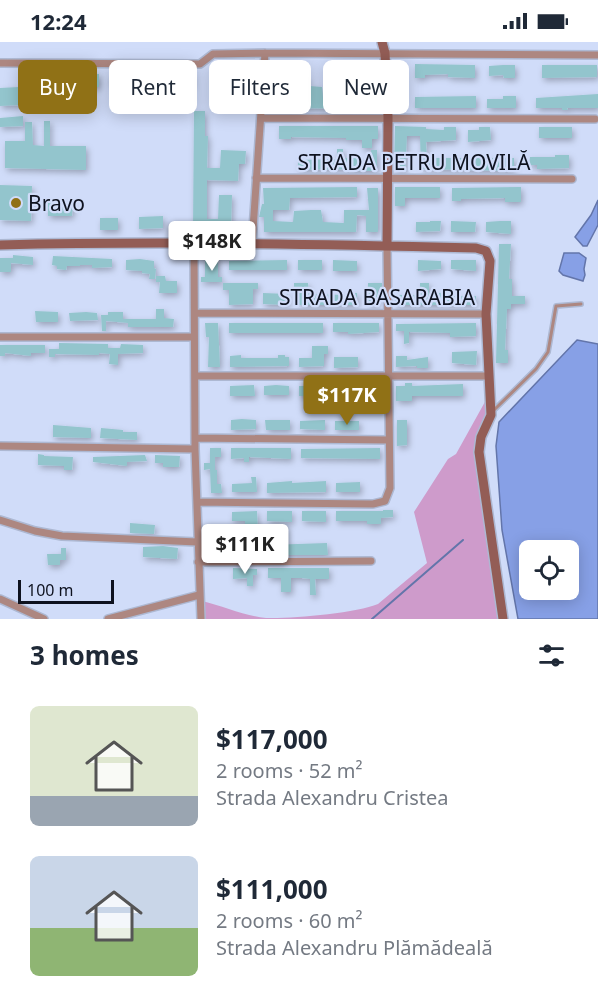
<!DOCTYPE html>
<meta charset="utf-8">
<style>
body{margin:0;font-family:"Noto Sans",sans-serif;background:#f6f6f7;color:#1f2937;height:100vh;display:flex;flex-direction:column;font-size:22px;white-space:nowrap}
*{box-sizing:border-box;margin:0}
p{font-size:20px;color:#747a83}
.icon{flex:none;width:33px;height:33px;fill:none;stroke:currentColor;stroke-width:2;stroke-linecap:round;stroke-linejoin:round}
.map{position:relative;height:577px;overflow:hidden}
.panel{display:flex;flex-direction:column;background:#fff;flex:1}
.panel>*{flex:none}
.banner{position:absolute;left:18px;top:18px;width:562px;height:54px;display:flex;gap:12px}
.fabs{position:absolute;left:519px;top:498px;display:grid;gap:12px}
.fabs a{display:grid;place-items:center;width:60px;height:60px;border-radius:9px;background:#fff;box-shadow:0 3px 15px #0003;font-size:30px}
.scale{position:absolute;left:18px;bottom:15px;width:96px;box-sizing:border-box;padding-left:6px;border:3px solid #0e121f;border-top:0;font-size:16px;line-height:21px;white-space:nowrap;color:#0e121f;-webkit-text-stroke:4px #d0dcf9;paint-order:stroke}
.price{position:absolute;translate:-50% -51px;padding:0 14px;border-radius:6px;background:#fff;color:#222;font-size:20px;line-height:39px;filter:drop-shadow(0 2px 3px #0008)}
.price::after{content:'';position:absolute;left:50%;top:36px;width:18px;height:14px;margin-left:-9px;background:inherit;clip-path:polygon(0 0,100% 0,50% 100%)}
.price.on{background:#907116;color:#fff}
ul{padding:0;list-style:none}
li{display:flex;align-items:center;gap:18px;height:150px;padding:0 30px}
li span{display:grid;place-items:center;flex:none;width:168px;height:120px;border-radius:9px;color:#555}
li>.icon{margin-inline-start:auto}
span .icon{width:72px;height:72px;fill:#fffc;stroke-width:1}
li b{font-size:26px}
h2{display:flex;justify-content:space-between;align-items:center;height:72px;padding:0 30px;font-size:26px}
.tag{padding:0 21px;border-radius:9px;background:#fff;box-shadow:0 3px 15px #0003;font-size:21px;line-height:54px}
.tag.on{background:#907116;color:#fff}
.status{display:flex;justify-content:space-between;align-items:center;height:42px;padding:0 30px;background:#fff;direction:ltr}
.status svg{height:16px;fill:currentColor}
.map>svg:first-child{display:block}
</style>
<div class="status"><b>12:24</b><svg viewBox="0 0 49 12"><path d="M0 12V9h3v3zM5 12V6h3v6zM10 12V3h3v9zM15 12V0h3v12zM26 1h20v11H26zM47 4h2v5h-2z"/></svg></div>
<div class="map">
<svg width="598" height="577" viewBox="0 0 598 577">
<defs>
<filter id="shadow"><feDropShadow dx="2" dy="3" stdDeviation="3" flood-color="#0004"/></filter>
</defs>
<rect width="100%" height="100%" fill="#d0dcf9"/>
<!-- green -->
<path fill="#ce9bcb" d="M486,358L488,373L478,393L499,577H204L202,559C223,564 245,574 266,576C291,577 356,571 378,562L427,521L414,470L448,417L456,412Z"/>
<!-- water -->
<path fill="#87a0e6" stroke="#6375aa" stroke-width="1.5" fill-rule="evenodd" d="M598,158V183L587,204H583L575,195L591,173Z
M564,211H579L586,216L584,227L585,233L583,239L563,233L559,229Z
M577,298L598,302V577H518L502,488L496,404L499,380ZM530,508H568V548H530Z"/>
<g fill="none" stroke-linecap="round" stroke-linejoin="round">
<!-- stream -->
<path stroke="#6375aa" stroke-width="2" d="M372,577L463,498"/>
</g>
<!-- building -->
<path fill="#93c5cd" filter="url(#shadow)" d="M280,22H290V35L308,36V42H299V55H310V44L322,45L323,56L364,55V43H344V34H329V22L377,23V34H375L376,67L279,66L278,48H268L269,42H280Z
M415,22L475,23V36L448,35V32L425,33V36H415Z
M503,23H515V36H504L503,33L489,34V24Z
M542,23H597V35L542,36Z
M226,28L255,29V48L226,47Z
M99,32V45H68V33Z
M192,32V44H163V55H152L151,44H110L109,33Z
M19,45L20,63L0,64V46Z
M598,52V66H567L568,68H562V66H536V56Z
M476,54V66H415V55Z
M503,54H516V66H487V57H503Z
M194,69H205V94H208L207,126H220L221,108L246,109L245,122H239L238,139L207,138V177H218L219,153H232L231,187H213V191H206V188H193Z
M23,74V84L0,85V76Z
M44,79H50V104H86V128L5,126V99H25V80H32L33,103L44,104Z
M279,84H378V97H372V106H362V98H346V96L291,95V97H279Z
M395,84L426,85V87L444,88V85H456V98L426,100L427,116H514V129L421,127L420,94H407L405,129L394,128Z
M479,85H490L491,98L468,100V88H479Z
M539,85H572V96H539Z
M337,107H343V116H358V118H371V108H377V129H346V127L298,128V118L337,117Z
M555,113H569V126L537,127V123H529L530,115H555Z
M0,143L32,144L31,179L0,178Z
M357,145V155L290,156L289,168H273V179L293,180L294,169L311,168H321L323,180L344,181V168H369L367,146H378V190H366V174L357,173L356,190H264V175H259L262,162H264L263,146Z
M395,145H440V156H405V164H395Z
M521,145V160H505V156L461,157V159H452V146Z
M48,159L73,160L72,174H48Z
M163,174V186L139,187V175Z
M100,176H118V188H100Z
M430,179H441L440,189L416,190V180H430Z
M451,179L476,180L475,190H451Z
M500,179H511V192L486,190V180Z
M499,202H511L509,237H512V254H525V262H511V267H507L505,308H508V321H496Z
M13,213L33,215V223L11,221V230H0V216H13Z
M53,214L112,217V225L92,226V223H80V224H67L66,228L57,227V224L52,223Z
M140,217L154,219V226L156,227L155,237H149L150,232L142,231V229L126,228V218Z
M205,218H218V235H222V240H201V235H205Z
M287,218V228H229V219Z
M298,218H322V228H298Z
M333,218L357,219V229H333Z
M418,218L441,219V227L418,229Z
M451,218H476V229L451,227Z
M156,234H165L166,239H177V251H159L160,240H156Z
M223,241H258V247H253V262L229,263V248H223Z
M294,241H308L309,252L346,253V251H357V263H299V249H294Z
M368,241H382V248H378V263H368Z
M420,241H429V251H443V254H476V263H395V253H420Z
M263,251L288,252V263L263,262Z
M156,267H164V276L174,277L173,285H128V281L106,279V289H102L101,273H108V270H123V277H156Z
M35,269L58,270V280H36Z
M86,270L97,271L98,278L70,279L69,271Z
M205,281H218L220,325H208L209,295H206Z
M229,281H323V291H229Z
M333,281H379V290L348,292V290H333Z
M476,281V294L450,295V291L409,290V301L404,302V289H396V282Z
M59,301L108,302V306H120L121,302L143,303V311L118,312V323L109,322L110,312L99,311V313L55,312V315H49V307H59Z
M0,303H45V311H31V314L5,311V314H0Z
M312,304H328V312H324V324L299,325V316H312Z
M477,309L476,323L452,321V310Z
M241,313V316H278V313H285V315H289V324L230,325V314Z
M396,314H407V318L428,315V326H417V324L396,325Z
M334,315H358V325L334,326Z
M405,341H412V344L463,342V354H412V359H396V344H405Z
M254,343L255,354H230V344Z
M276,343L289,344V353H264V344Z
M299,344H380V353L313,356V354H299Z
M242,377L256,378V387L231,388V378Z
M265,378H290V388H266Z
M325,378V388L300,387V379Z
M397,378H407V403L397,404Z
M335,379H359V388H335Z
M53,383L91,386V396L53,395Z
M101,386L123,388V390H137V398L100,396Z
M210,406H221V415H215V428H217V442H221L222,451H211L210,427L204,428V421H210Z
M231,406H291V417L249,415V420H244V416L231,417Z
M380,406V417L301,416V407Z
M38,412L44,413V414L73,415L72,428H64V424L38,423Z
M145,413L147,419L127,420V424L93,420V415Z
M155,413L180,414L179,425H163V421H155Z
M251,435H256L257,450H232V442L252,441Z
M292,439V441L326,439V450L267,451V441Z
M360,440V450H336V441Z
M383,468H393V475L381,476V482H367V479H336V469H383Z
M257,469L258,490H245V479H232V470Z
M267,469H292V480L267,479Z
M302,469H326V480L302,479Z
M130,481L155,483L154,492L130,491Z
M327,501L328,513H268V503Z
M233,502L258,503V513H233Z
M163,504L178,506L177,517L143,515V505Z
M61,506H66V518H60V523H48L47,512H61Z
M233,526L257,527V533H253V544H247V536L233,537Z
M268,526H329V537H315L316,553H310V537L302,536H291V550H281V536H268Z"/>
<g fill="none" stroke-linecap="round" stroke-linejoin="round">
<!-- lane casing -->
<g stroke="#adb8d2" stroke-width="6">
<path id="lane" d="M494,368L536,327L548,310L556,264L581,262"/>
</g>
<!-- street casing -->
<g stroke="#adb8d2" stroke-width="10">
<path id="street" d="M0,21L200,22L213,12L265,11L598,13
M261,76L595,77
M256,136L572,137
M194,202L195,407L201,577
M252,202L265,11
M195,271L486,272
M0,295H194
M195,334H489
M195,396L388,398
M0,404L195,407
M198,460L373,462L385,459L390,446L387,204
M0,478L35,489L62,494L197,500
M198,520L371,519
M0,557L44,577
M108,577L199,553"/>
</g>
<!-- secondary casing -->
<g stroke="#adb8d2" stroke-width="12">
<path id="secondary" d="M382,0L385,11L388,75L387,204
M0,203C158,199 317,202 476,206L486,209L490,219L486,272L491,373L481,395L479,410L503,577"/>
</g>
<!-- lane -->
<use href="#lane" stroke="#ad8781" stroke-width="3"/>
<!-- street -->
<use href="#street" stroke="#ad8781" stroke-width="7"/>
<!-- secondary -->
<use href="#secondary" stroke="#935d56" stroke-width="9"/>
</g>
<!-- markers -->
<circle fill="#907116" stroke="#d0dcf9" stroke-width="2" cx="16" cy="161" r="6"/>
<g text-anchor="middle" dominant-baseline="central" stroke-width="4.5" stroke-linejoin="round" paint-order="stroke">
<!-- street labels -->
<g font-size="21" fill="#0e121f" stroke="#d0dcf9">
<text x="414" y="120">STRADA PETRU MOVILĂ</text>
<text x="377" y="255">STRADA BASARABIA</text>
</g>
<!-- poi labels -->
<g font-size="21" fill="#0e121f" stroke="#d0dcf9" text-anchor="start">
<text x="28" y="161">Bravo</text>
</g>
</g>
</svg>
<div class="fabs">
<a><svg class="icon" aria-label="locate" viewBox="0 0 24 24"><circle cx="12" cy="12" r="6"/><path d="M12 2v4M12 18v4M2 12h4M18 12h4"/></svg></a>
</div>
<div class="scale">100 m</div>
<b class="price" style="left:212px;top:230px">$148K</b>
<b class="price on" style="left:347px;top:384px">$117K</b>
<b class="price" style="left:245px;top:533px">$111K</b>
<div class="banner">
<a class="tag on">Buy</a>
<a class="tag">Rent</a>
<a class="tag">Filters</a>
<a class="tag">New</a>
</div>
</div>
<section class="panel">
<h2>3 homes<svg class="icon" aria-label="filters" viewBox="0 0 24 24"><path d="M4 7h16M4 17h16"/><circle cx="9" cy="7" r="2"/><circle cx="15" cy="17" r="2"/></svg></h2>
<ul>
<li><span style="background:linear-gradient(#dfe7d0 75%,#9aa5b1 0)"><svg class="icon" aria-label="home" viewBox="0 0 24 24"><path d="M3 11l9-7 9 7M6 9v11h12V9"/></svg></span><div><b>$117,000</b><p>2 rooms · 52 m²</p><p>Strada Alexandru Cristea</p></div></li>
<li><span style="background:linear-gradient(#c9d6e8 60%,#8fb573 0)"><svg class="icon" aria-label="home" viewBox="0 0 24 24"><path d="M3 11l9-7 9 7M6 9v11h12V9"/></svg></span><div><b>$111,000</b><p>2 rooms · 60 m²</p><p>Strada Alexandru Plămădeală</p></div></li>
</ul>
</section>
